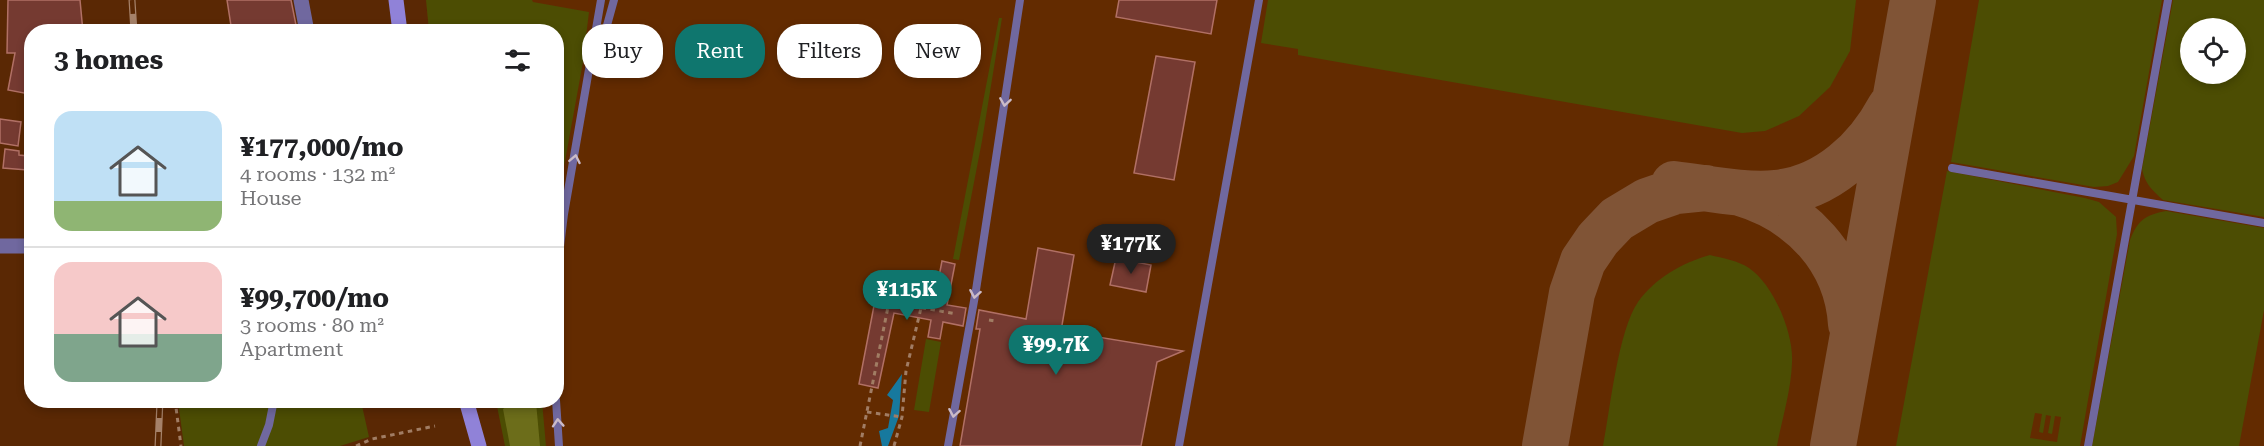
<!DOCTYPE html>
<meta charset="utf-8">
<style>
body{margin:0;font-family:"Roboto Serif",serif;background:#f6f6f6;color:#202124;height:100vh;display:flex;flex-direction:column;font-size:22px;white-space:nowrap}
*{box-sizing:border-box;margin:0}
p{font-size:20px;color:#757577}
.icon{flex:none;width:33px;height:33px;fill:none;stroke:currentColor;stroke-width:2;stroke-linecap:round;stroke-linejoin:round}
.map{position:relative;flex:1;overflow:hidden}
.panel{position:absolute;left:24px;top:24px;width:540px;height:384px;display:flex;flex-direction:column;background:#fff;border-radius:24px;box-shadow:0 3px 9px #0003}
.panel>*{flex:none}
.guide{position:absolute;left:582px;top:24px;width:570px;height:54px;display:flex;gap:12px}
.controls{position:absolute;left:2180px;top:18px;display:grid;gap:12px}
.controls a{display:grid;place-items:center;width:66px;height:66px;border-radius:50%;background:#fff;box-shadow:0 3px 9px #0003;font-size:30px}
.price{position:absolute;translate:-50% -51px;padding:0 14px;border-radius:21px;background:#0f766e;color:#fff;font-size:20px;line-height:39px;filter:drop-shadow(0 2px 3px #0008)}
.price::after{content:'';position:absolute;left:50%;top:36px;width:18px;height:14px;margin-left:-9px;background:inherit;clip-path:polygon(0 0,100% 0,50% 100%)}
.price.active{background:#222;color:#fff}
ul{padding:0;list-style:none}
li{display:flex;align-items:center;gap:18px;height:150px;padding:0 30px}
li+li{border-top:2px solid #e0e0e0}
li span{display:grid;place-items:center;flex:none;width:168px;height:120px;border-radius:18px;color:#555}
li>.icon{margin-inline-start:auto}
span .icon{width:72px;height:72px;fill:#fffc;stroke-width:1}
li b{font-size:26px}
h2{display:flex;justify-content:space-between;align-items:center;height:72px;padding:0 30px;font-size:26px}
.pill{padding:0 21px;border-radius:24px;background:#fff;box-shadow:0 3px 9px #0003;font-size:21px;line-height:54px}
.pill.active{background:#0f766e;color:#fff}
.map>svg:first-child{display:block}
</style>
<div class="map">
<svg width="2264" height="446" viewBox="0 0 2264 446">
<rect width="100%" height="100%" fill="#5a2804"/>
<!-- built -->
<path fill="#632b00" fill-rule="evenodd" d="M426,0H2264V446H505L496,401L556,400V32L429,31ZM2190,28H2235V74H2190Z"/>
<!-- green -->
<path fill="#4c4d03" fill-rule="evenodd" d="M426,0H532L533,2L589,12L583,62L557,205L556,32L429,31Z
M1268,0H1856L1850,51L1830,87L1799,116L1765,131L1742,133L1298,55V49L1261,43Z
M1979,0H2162L2134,156L2118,182L2108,186L2094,187L1951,162Z
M2173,0H2264V217L2163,200C2152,190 2145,184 2142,169ZM2190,28H2235V74H2190Z
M999,18H1002L982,141L959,260L953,259Z
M1947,171L2085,198L2099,202L2116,217L2117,234L2080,446H1896ZM2035,413L2042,414L2039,432L2043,433L2046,415L2051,416L2048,433L2052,434L2055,416L2061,417L2057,442L2030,438Z
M2166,211L2264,228V310L2239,446H2092L2130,240C2138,220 2145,215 2166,211Z
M1710,255C1722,258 1739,261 1749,268C1774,285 1794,334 1792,363C1791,391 1782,419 1777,446H1603C1610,410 1618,331 1638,302C1655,278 1682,263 1710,255Z
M926,339L941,342L929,412L914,410Z
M178,401H361L369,437L340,446H184Z
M496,401H542L546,446H505Z"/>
<!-- forest -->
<path fill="#6c6d1a" d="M533,401L536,402L540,446H510L503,409L514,401Z"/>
<!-- water -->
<path fill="#17799e" d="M902,374L899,416L888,446H882L879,431L888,428L893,400L887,395Z"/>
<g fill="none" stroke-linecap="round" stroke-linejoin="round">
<!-- taxiway -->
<path stroke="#805436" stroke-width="46" d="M1674,184C1708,188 1743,196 1776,193C1827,188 1867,150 1890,107
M1740,193C1801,211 1847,259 1851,324
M1545,446L1572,293L1583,261L1598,239L1617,219L1647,201L1676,191L1706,188
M1833,446L1913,0"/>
</g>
<!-- building -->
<path fill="#753a31" stroke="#b17065" stroke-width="1.5" d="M8,0H80L83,32H32V81L29,94L8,90L15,53H7Z
M227,0H291L296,25L295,32H232Z
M1119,0H1217L1211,34L1116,17Z
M1156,56L1195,62L1174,180L1134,173Z
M0,119L21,122L18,146L0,143Z
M5,149L19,151V155L28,156L27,170L3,168Z
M1038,248L1074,255L1061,331L1183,351L1157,362L1141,446H960L980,329H976L979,310L1026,319Z
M1116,258L1151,265L1146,292L1110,285Z
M942,261L955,264L947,305L966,308L963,326L943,322L940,339L928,337L931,320L894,313L878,388L859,384L877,290L934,302Z"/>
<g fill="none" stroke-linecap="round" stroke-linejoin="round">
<!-- path -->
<path stroke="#a17d64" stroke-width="3" stroke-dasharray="4.5 4.5" stroke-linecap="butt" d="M989,320L995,321
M175,400L181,446
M867,412L902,417
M356,446L372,439L435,426
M860,446L889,302L957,314
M894,446L902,417L906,371L921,308"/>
<!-- lane -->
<path stroke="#70689f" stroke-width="8" d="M596,65L614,0
M1952,168L2264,223
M556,279L564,214L601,0
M556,400L559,446
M261,446L269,425L274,400
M948,446L976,290L1020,0
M1179,446L1259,0
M2088,446L2168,0"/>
<!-- street -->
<path stroke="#70689f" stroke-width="15" d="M301,0L307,32
M0,246H32"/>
<!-- secondary -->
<path stroke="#9082d8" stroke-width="15" d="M396,0L400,32
M466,400L479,446"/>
<!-- rail casing -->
<g stroke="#a58169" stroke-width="7">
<path id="rail" d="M132,0L134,32
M158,446L160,400"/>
</g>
<!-- rail -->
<use href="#rail" stroke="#5a2804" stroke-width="4.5" stroke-dasharray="14" stroke-linecap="butt"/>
</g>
<!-- one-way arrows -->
<defs><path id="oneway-chevron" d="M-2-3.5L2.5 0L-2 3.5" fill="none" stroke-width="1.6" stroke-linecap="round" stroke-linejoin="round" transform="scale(1.5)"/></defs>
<g stroke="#cbbbc8">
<use href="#oneway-chevron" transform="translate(1005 102) rotate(99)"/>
<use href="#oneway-chevron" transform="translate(575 159) rotate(-79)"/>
<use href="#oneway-chevron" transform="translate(975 294) rotate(100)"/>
<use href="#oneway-chevron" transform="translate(954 413) rotate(100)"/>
<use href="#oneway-chevron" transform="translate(558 423) rotate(-94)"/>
</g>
</svg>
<div class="controls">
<a><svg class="icon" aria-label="locate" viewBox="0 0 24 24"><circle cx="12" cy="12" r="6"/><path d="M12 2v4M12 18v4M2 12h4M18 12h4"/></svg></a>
</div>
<b class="price active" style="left:1131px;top:275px">¥177K</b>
<b class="price" style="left:907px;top:321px">¥115K</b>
<b class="price" style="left:1056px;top:376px">¥99.7K</b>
<div class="guide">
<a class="pill">Buy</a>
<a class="pill active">Rent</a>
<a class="pill">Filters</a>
<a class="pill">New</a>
</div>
<section class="panel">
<h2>3 homes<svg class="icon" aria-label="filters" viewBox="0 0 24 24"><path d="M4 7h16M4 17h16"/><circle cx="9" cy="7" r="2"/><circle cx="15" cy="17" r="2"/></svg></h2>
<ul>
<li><span style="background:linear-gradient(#bfe0f5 75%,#8fb573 0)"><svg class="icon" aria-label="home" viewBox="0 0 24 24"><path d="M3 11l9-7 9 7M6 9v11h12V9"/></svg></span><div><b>¥177,000/mo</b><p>4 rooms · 132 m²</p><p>House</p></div></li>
<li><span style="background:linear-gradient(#f6c9c9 60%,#7fa58c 0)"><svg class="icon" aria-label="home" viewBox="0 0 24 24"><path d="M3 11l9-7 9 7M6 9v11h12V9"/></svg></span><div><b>¥99,700/mo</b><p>3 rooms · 80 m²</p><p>Apartment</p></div></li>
</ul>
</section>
</div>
